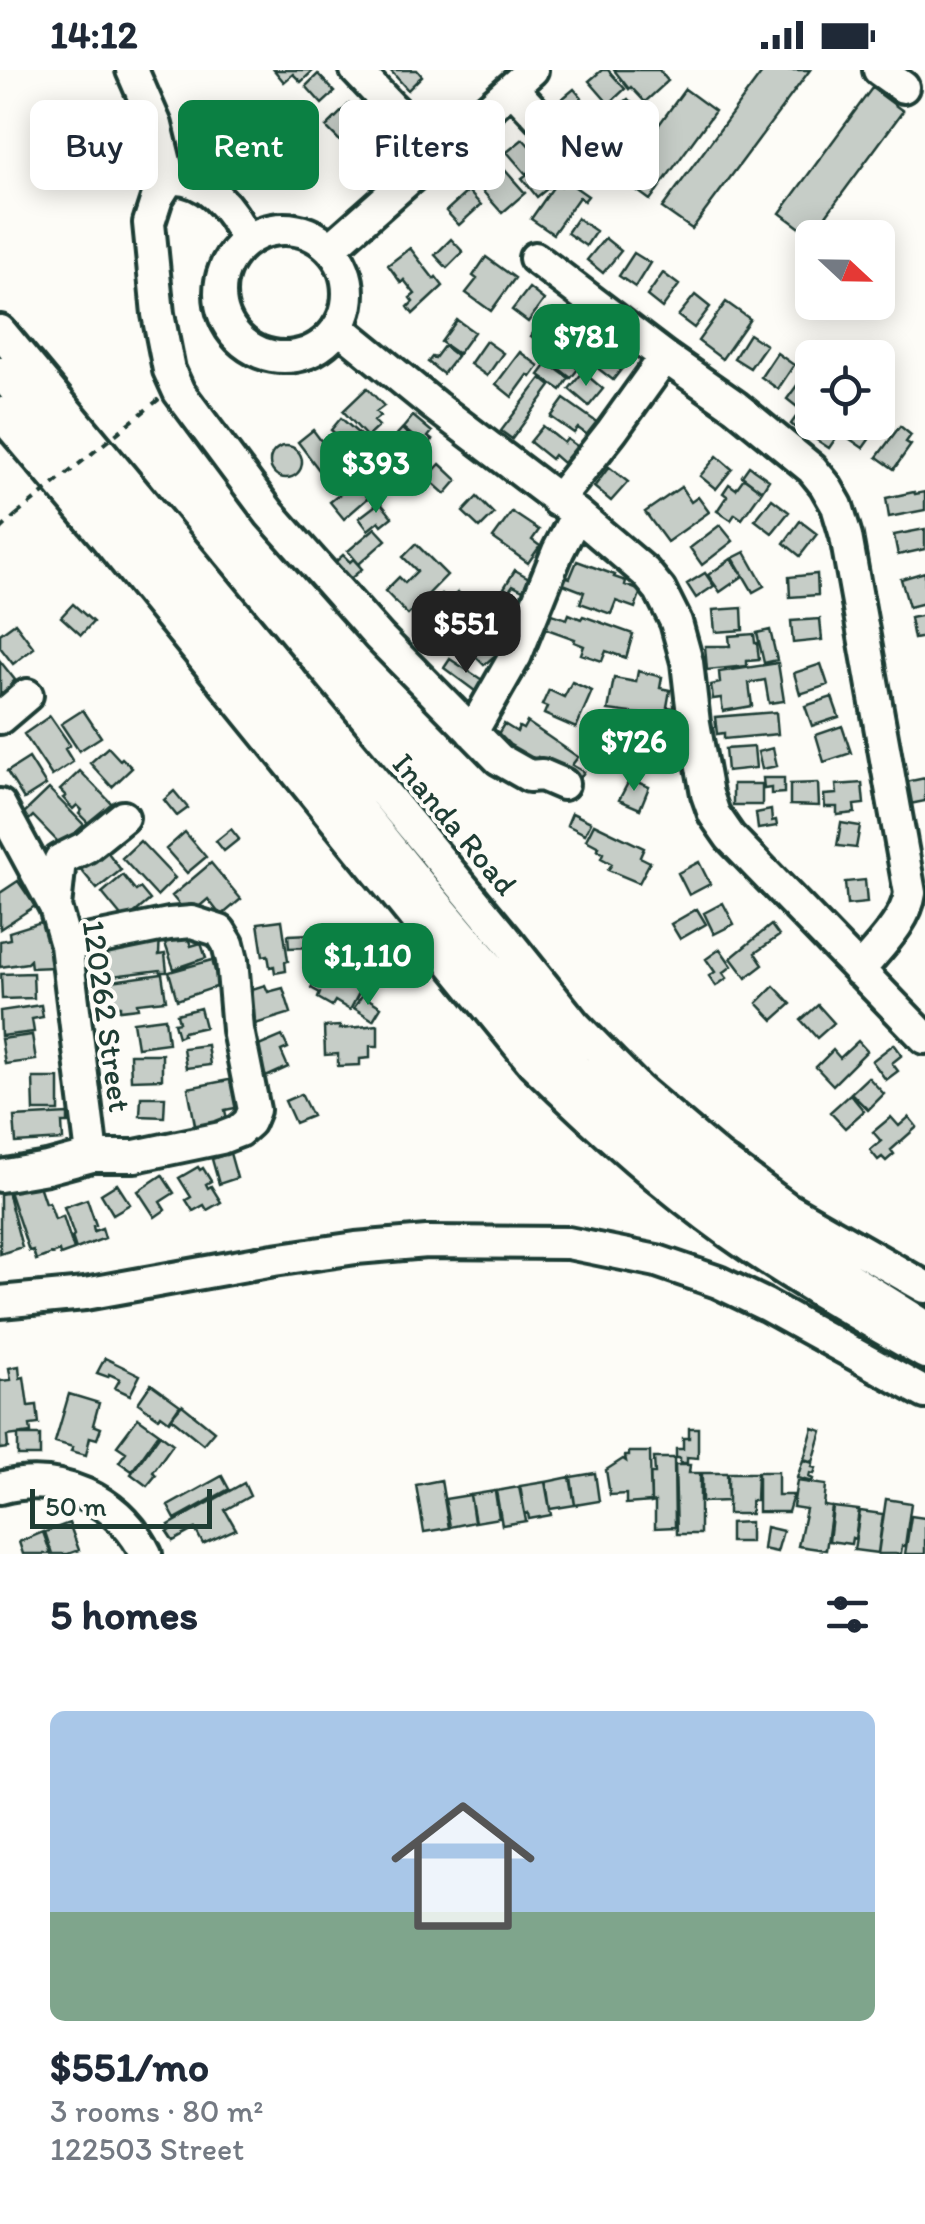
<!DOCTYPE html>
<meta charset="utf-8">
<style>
body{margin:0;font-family:Itim,sans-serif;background:#f2f2f3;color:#1f2937;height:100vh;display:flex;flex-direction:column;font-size:38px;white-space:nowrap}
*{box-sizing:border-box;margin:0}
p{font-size:32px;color:#747a83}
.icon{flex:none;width:55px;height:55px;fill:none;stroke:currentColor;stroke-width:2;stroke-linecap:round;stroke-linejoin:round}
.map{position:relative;height:1484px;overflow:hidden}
.side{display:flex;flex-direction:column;background:#fff;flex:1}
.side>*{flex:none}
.hud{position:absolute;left:30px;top:30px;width:865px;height:90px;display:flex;gap:20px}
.needle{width:65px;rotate:112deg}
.controls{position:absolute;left:795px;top:150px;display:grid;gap:20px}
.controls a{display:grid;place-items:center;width:100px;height:100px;border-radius:15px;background:#fff;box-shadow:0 5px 25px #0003;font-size:50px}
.scale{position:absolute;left:30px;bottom:25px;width:182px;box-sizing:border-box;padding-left:10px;border:5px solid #1f3d34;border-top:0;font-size:28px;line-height:35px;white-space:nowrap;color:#1f3d34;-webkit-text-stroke:8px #fdfcf7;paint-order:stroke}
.price{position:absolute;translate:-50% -85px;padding:0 22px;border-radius:20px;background:#0b8043;color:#fff;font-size:32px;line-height:65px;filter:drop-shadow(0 2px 5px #0008)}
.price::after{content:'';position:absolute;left:50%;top:60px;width:30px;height:22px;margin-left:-15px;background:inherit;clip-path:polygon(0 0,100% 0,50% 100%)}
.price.active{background:#222;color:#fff}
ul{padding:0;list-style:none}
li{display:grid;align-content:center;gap:20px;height:530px;padding:0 50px}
li span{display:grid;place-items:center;height:310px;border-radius:15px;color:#555}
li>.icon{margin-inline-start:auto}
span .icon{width:180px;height:180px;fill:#fffc;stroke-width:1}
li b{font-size:42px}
h2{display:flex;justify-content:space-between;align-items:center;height:120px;padding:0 50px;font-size:42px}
.pill{padding:0 35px;border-radius:15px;background:#fff;box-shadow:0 5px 25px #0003;font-size:35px;line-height:90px}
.pill.active{background:#0b8043;color:#fff}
.status{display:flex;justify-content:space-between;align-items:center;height:70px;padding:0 50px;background:#fff;direction:ltr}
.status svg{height:28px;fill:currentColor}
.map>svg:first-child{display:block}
</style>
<div class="status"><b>14:12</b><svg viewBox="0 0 49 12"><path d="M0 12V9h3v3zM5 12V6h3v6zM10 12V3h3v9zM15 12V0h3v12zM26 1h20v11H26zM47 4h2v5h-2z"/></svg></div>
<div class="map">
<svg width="925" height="1484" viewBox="0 0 925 1484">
<rect width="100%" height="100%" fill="#fdfcf7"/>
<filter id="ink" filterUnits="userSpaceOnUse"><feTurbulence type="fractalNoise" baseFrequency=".01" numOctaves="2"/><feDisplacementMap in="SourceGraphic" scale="20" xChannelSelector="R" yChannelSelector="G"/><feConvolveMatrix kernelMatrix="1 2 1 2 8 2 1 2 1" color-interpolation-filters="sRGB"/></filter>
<g filter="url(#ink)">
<!-- building -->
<path fill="#c6cdc7" stroke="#1f3d34" stroke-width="2.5" d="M274,0H314L301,12L293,4L284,12Z
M390,0H417L422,6L408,20Z
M602,0H608L625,19L609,34L589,11Z
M614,0H659L668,11L645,32L631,17L629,19Z
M764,0H810L692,159L662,138Z
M318,4L335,22L322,34L306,16Z
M872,18L903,41L811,166L780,143Z
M574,19L603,53L586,68L556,34Z
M685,19L715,41L650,130L620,108Z
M628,29L636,38L619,53L611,43Z
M349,34L365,52L342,73L326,57Z
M374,63L389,80L359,105L348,93L353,89L345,81L357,71L360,75Z
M523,69L542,90L526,104L507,82Z
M496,90L525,123L502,143L479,117L489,108L484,101Z
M533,100L548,118L537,127L522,108Z
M565,110L588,126L584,131L579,127L553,164L531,149L556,113L561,116Z
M468,121L481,135L459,155L446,141Z
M577,148L596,161L586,176L567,163Z
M605,168L621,181L603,203L587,190Z
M451,169L463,182L447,198L435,185Z
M410,178L434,209L436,207L443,216L413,244L408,237L413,232L410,228L415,224L404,210L401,213L388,195Z
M634,183L650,193L635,217L619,206Z
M486,187L515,208L491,241L466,223L477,209L473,206Z
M663,203L679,215L662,238L647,226Z
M529,218L544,230L528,252L512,240Z
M695,225L710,237L694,258L678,246Z
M726,232L750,249L722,289L698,271Z
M562,241L574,250L551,281L531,266L548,243L556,249Z
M457,250L474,262L458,284L441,272Z
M582,253L607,272L605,275L627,292L613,310L591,293L587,297L563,278Z
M749,264L766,275L750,298L734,288Z
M486,271L503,283L487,306L470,294Z
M444,276L457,286L443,304L428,292L432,287L435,288Z
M555,281L578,299L571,308L548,290Z
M520,282L539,296L531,307L528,305L512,327L496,314Z
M777,283L794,295L778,319L761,307Z
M548,293L569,308L561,320L539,305Z
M583,302L603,319L589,336L569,319Z
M806,303L812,308V342L798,360L791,354L801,340L787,329Z
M541,308L551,316L512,369L501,361Z
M367,318L384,336L376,342L380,346L374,351L379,356L367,367L343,341Z
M564,329L598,353L589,366L578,358L574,363L551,347Z
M413,346L432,362L428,367L432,370L426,377L403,358Z
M341,348L369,373L359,384L331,360Z
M813,352H847L829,378L806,363Z
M857,352H878L880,354L863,378L847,367Z
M543,356L564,373L567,369L577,376L563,393L554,385L551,389L530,372Z
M900,356L911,365L906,372L911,375L894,399L877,387Z
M402,359L419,374L408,386L391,371Z
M313,360L334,388L319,400L298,372Z
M386,368L409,389L397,402L374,381Z
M270 392a16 16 0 1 1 32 0a16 16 0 1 1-32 0Z
M717,386L732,399L716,419L700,406Z
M440,394L457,410L445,424L427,408Z
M749,396L769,410L762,421L742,406Z
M609,397L628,412L611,431L594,417Z
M353,408L368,428L344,449L330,432L340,424L337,420Z
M744,408L762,421L742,449L735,444L731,450L717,441L727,426L723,423L729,414L736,419Z
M681,417L691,432L698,427L709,442L667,472L645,442Z
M914,422L915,424L925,422V440L889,447L886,428Z
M477,427L494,444L480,458L463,442Z
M772,429L789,442L772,463L755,450Z
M380,432L392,447L382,455L379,451L368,460L359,448Z
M512,442L539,460L532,470L540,476L528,493L493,468Z
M800,451L817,464L800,486L784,473Z
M720,455L733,471L702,495L690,478Z
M375,458L386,470L359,494L348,481Z
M925,459V479L898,485L894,465Z
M416,474L447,505L408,545L385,521L399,507L405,513L417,501L403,487Z
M745,482L764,516L753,522L733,488Z
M343,485L350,492L353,489L362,499L348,511L333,494Z
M731,489L743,506L720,522L708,505Z
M577,491L615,505L614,507L626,511L625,515L641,521L635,538L616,531L611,544L580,533L584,522L558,512L561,505L570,508Z
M515,500L529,508L523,520L513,515L509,521L504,518Z
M925,502V533L909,537L901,509Z
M705,503L714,516L696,528L687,514Z
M817,504L818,525L790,527L789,507Z
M458,522L480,547L471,556L457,542L444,555L427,538L442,524L449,531Z
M73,534L93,552L81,565L61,547Z
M742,538L743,560L715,562L713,540Z
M549,543L567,549L569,544L581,549L583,546L633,564L626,588L606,581L602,591L581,584L584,576L574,572L575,569L544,558Z
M925,545V567L914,569L910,548Z
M820,549L822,570L793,573L791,551Z
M15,553L34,578L13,594L0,577V564Z
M770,560L777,590L764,593L757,563Z
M754,564L755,573H757L759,590L747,591V596L707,600L705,576H730L729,566Z
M483,565L499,582L484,595L468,579Z
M450,589L487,613L479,624L444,598Z
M0,591L15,610L12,613L19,622L0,638Z
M778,593L784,631L769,633L765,610L749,613L752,636L723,641L721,628L713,629L711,615L720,613L719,602Z
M821,594L828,615L800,624L794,603Z
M638,601L662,607L660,618L670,620L667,637L676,638L673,654L640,647V644L608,640L614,608L636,612Z
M572,612L592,621L576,658L544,644L547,637L542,635L549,620L564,627Z
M832,627L839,647L812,656L805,636Z
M83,640L101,667L79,681L61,654Z
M776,642L778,664L724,669V663L717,664L715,647Z
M50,646L70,675L65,679L73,692L52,706L24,664Z
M527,652L578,687L572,695L584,702L575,716L538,687L528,701L493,672L504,654L517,662L519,657L523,659Z
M627,655L662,670L659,682L671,686L668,695L607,676L610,666L621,670Z
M842,656L851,683L824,692L816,665Z
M108,677L120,690L122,688L132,698L112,717L90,693Z
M754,677L756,698L727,701L725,679Z
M773,678L777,696L762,699L758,682Z
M29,688L46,715L24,729L7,702Z
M80,701L114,736L92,757L79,744L82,740L77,735L73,739L63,728L66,726L60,720Z
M763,708H784V723L771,724V718L764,719Z
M925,708V731L910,734L906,712Z
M630,709L649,717L640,739L619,730Z
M818,713L819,736L790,735V714Z
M862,713L864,734L854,735L855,743L837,745V737H825L824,725L837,724L836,715Z
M733,714H762V735H733Z
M49,719L84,755L62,776L33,746L29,750L23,744Z
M174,721L188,738L177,746L164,730Z
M771,740L772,751L776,750L777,756L758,759L756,743Z
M572,743L591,752L585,764L567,755Z
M841,753L860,756L856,778L837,776Z
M594,754L644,778L640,787L650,792L639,813L608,800L612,794L601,788L603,783L597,780L599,777L586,770Z
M231,759L239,769L224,781L216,771Z
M185,762L206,787L187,803L166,779Z
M140,771L175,808L157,826L122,788Z
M103,776L121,800L97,819L78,796Z
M699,792L710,814L689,825L678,803Z
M211,793L241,829L221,846L208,829L194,841L188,835L183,839L172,826Z
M123,805L136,821L140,818L150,830L125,851L102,823Z
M865,810L867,833L847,835L845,812Z
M18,811L35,836L0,859V823Z
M723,833L734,854L714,864L704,843Z
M697,839L706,854L680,869L671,854Z
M282,850L288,891L285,892L286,901L275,903L274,896L270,897L268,885L263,886L258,853Z
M44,851L54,897L31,898L30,890L27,893L0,897V871L10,869L9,862Z
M771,855L779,866L755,883L763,895L746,908L731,888Z
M185,860L191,876L201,873L206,888L174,899L163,868Z
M160,863L159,885L165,884L167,902H161L160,900L104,907L101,880L146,874L145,864Z
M312,864V877L289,878L288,865Z
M720,879L732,896L723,903L727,908L716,916L709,906L715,902L706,889Z
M212,890L219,916L177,930L169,902Z
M326,891L341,898L335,909L341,912L342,909L361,919L350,940L335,931L332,936L318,928L320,923L311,918Z
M33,903L34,928L2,929L1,904Z
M162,904L166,930L137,933L138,938L120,940V936L100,939L97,913Z
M265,915L268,922L283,918L291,943L249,956L241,931L252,928L249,920Z
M774,916L791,934L773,950L757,933Z
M362,925L381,937L373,950L354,938Z
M41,935L43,947L32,949L34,962L1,966L0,941Z
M818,935L834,953L817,968L801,950Z
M200,938L205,957L183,962V965L178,967L174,953L179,952L177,944Z
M165,948L168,973L137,977L133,952Z
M378,955V976H370V988L360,989V995L338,996V984L325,985L324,957L340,956V959Z
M32,965L36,990L5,994L1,969Z
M282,966L288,978L281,981L288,997L266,1007L254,978Z
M858,971L867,981L833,1015L816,997L833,980L840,988Z
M894,974L902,985L892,993L898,1001L886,1010L872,991Z
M207,975L210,995L186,998L183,978Z
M130,984H162V1009L131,1010Z
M868,1007L884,1024L868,1040L851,1023Z
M33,1008H59V1041H34Z
M234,1009L240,1037L225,1040L228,1054L196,1060L188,1018Z
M301,1024L312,1046L295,1053L285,1031Z
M850,1024L864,1041L845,1058L830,1042Z
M141,1027H165L164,1047L140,1046Z
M68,1044V1053H62L63,1070L16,1073L14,1047Z
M891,1047L899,1056L909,1047L917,1057L891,1080L894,1084L886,1091L882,1087L878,1090L870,1080L881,1071L873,1062Z
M230,1083L237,1108L219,1114L212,1089Z
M198,1097L200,1100L203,1098L211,1111L206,1114L208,1118L211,1116L221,1132L207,1140L204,1135L193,1141L186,1130L191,1127L179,1108Z
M162,1105L174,1123L160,1132L165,1140L155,1147L138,1121Z
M38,1112L45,1133L49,1132L55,1149L63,1146L74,1180L60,1185L59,1181L36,1190L33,1180L29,1181L9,1121Z
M117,1114L130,1134L113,1144L101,1124Z
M7,1121L22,1177L0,1184V1123Z
M87,1129L96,1155L93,1156L94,1161L102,1158L105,1168L76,1179L72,1167L74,1165L64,1137Z
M105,1288L140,1305L130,1325L115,1318L120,1309L109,1304L108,1307L97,1303Z
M19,1296L20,1308L24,1307L28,1336L37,1335L39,1354L30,1355L31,1363L7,1366L8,1378L0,1379V1311L11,1310L9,1298Z
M151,1314L180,1335L169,1351L161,1345L159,1348L138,1333Z
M69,1324L99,1333L93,1355L101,1358L97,1369L90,1367L86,1385L71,1381L73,1377L55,1372Z
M182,1335L214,1361L203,1374L171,1348Z
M138,1348L159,1363L132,1401L119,1392L126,1382L117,1376Z
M689,1358H698V1388L687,1387V1393H680V1388H676V1379H683V1368H689Z
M813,1358L822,1361L813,1392L804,1389Z
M160,1364L173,1374L153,1402L156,1405L147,1416L131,1404Z
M18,1365H40V1386H18Z
M629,1382H650L651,1432L626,1434V1424L610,1425L606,1400L623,1389L626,1391L625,1386H629Z
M654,1388H674L675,1457L655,1458V1432L651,1433L650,1404H655Z
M803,1390L813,1393L812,1397L816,1398L814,1404L810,1403L809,1407L813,1409L812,1412L797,1408Z
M675,1395H690L689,1403H700V1464H677Z
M758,1402H778V1425H793L788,1442H758Z
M595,1403L599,1431L575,1435L571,1407Z
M702,1403H727L728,1431L702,1432Z
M728,1403H757L756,1431H751V1444H728Z
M222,1406L229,1419L175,1449L168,1436Z
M570,1407L575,1435L550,1439L546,1412Z
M441,1410L449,1458L424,1462L416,1415Z
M797,1411L826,1415L824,1436L832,1437L826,1480L798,1476L806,1439L793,1437Z
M545,1412L551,1445L529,1449L528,1443L525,1444L520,1416Z
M244,1413L250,1426L225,1440L236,1459L203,1474L195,1459L173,1471L167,1462L172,1459L169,1455Z
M519,1417L526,1451L502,1455L496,1421Z
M495,1421L499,1448L475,1452L470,1425Z
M470,1425L474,1452L450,1457L445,1429Z
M886,1429L911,1433L905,1476H902L901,1484H878Z
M833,1437L859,1440L855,1469L852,1468L851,1474L829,1471Z
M860,1441L883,1444L878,1483L854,1480Z
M911,1446L925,1448V1484H905Z
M750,1452V1472H730V1453Z
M69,1453L79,1480L68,1484H52L45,1462Z
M766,1457L783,1461L777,1482L763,1479Z
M43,1462L51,1484H23L19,1472Z"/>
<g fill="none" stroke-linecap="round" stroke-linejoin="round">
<!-- minor casing -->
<g stroke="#1f3d34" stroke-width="38">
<path id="minor" d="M132,0L156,55L169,109C206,106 233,139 246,171
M356,0L391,37L438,82
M879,0L903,17
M512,18L569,79
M169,109L157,128L149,153L158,244L169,300L179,322L270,444L379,567L499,689L529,706L542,705L563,714
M220 223a64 64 0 1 1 128 0a64 64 0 1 1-128 0Z
M331,178L532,0
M535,188L665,287L735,336L812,399L825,415L837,436L846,466L910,823C906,852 877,878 859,901
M338,257L435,336L577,444L645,502L660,520L676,552L687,592L694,653L707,724L714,744L730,767L925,968
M0,261L505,868L574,954L639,1020L718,1087L787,1138L925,1217
M0,302L104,425L413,806L576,999L615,1036L654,1069L752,1147L925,1256
M0,343L106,468L533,993C595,1054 659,1112 730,1163C792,1207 859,1245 925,1283
M557,431L612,361L665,287
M0,648L27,625
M472,662L516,585L558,481L577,444
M0,735L55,837L66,875L92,1086
M55,837L60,790L86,777L123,747
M0,1106L47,1098L92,1086H135L221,1068L239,1061L249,1052L254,1040L238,960L232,890L228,874L220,861L192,852L169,854L66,875
M0,1232L85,1224L274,1190L356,1178L427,1172L568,1173L657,1191L718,1212L766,1235L925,1323
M0,1418C59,1402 119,1429 146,1484"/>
</g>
<!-- path -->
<path stroke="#1f3d34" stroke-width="4" stroke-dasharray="8 8" stroke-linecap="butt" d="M0,460L16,445"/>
<!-- minor -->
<use href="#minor" stroke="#fdfcf7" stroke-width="30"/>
<!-- path-bridge -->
<path stroke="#1f3d34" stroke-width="4" stroke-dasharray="8 8" stroke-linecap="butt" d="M16,445L163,326"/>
</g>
</g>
<g text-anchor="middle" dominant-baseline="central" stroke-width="8" stroke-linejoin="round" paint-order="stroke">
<!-- street labels -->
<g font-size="32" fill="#1f3d34" stroke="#fdfcf7">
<text transform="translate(455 754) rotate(50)">Inanda Road</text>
<text transform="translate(107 946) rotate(82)">120262 Street</text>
</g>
</g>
</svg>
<div class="controls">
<a><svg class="needle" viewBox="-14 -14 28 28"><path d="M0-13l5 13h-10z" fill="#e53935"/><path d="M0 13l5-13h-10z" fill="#747a83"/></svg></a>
<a><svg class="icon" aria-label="locate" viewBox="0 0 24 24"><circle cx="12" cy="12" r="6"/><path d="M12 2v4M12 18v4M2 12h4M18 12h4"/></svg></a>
</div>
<div class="scale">50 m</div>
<b class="price" style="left:586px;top:319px">$781</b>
<b class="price" style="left:376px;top:446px">$393</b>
<b class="price active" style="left:466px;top:606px">$551</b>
<b class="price" style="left:634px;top:724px">$726</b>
<b class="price" style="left:368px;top:938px">$1,110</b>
<div class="hud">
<a class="pill">Buy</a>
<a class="pill active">Rent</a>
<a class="pill">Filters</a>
<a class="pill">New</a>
</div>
</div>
<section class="side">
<h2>5 homes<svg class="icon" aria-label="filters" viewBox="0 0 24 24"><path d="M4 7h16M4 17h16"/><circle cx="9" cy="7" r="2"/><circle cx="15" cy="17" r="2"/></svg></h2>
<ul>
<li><span style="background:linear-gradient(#a9c7e8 65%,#7fa58c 0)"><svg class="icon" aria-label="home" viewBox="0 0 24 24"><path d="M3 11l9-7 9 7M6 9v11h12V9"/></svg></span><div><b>$551/mo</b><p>3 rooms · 80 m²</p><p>122503 Street</p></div></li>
</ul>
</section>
